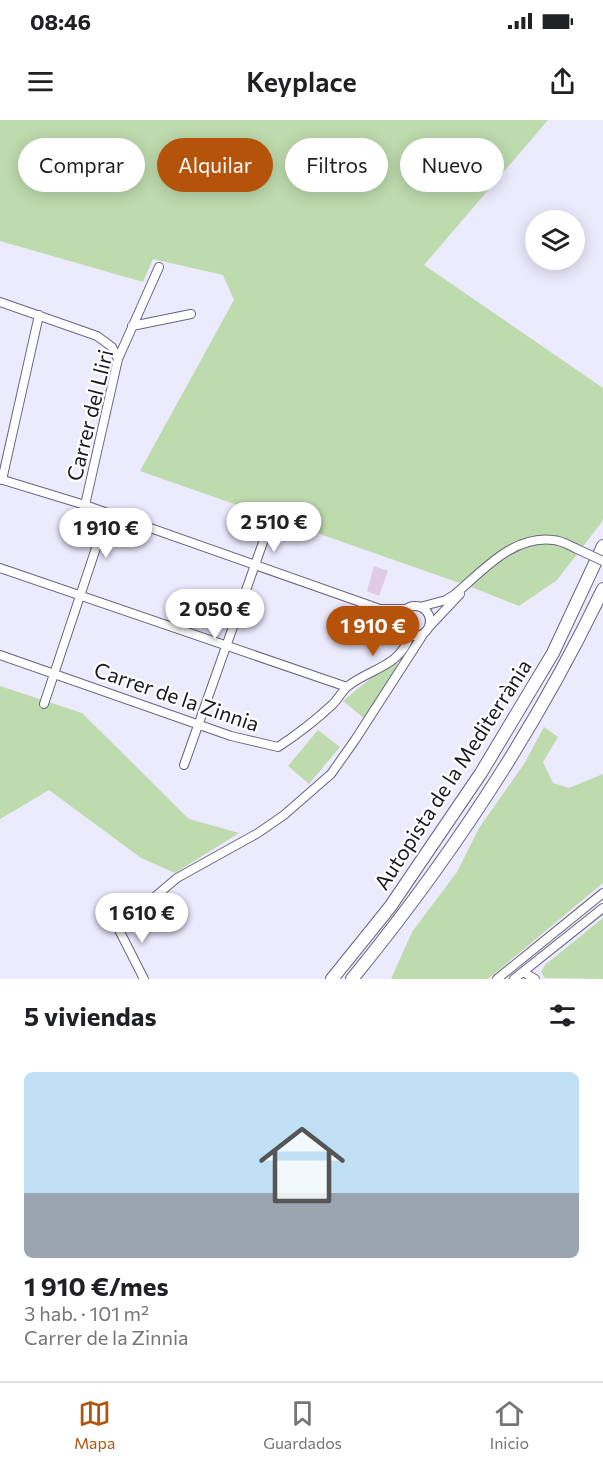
<!DOCTYPE html>
<html lang="es">
<meta charset="utf-8">
<style>
body{margin:0;font-family:Commissioner,sans-serif;background:#f6f6f6;color:#202124;height:100vh;display:flex;flex-direction:column;font-size:22px;white-space:nowrap}
*{box-sizing:border-box;margin:0}
p{font-size:20px;color:#757577}
.icon{flex:none;width:33px;height:33px;fill:none;stroke:currentColor;stroke-width:2;stroke-linecap:round;stroke-linejoin:round}
.map{position:relative;height:859px;overflow:hidden}
.panel{display:flex;flex-direction:column;background:#fff;flex:1}
.panel>*{flex:none}
.banner{position:absolute;left:18px;top:18px;width:567px;height:54px;display:flex;gap:12px}
.fabs{position:absolute;left:525px;top:90px;display:grid;gap:12px}
.fabs a{display:grid;place-items:center;width:60px;height:60px;border-radius:50%;background:#fff;box-shadow:0 3px 15px #0003;font-size:30px}
.price{position:absolute;translate:-50% -51px;padding:0 14px;border-radius:21px;background:#fff;color:#222;font-size:20px;line-height:39px;filter:drop-shadow(0 2px 3px #0008)}
.price::after{content:'';position:absolute;left:50%;top:36px;width:18px;height:14px;margin-left:-9px;background:inherit;clip-path:polygon(0 0,100% 0,50% 100%)}
.price.selected{background:#b45309;color:#fff}
ul{padding:0;list-style:none}
li{display:grid;align-content:center;gap:12px;height:318px;padding:0 24px}
li+li{border-top:2px solid #e0e0e0}
li span{display:grid;place-items:center;height:186px;border-radius:9px;color:#555}
li>.icon{margin-inline-start:auto}
span .icon{width:108px;height:108px;fill:#fffc;stroke-width:1}
li b{font-size:26px}
h2{display:flex;justify-content:space-between;align-items:center;height:72px;padding:0 24px;font-size:26px}
.chip{padding:0 21px;border-radius:27px;background:#fff;box-shadow:0 3px 15px #0003;font-size:21px;line-height:54px}
.chip.selected{background:#b45309;color:#fff}
.status{display:flex;justify-content:space-between;align-items:center;height:42px;padding:0 30px;background:#fff;direction:ltr}
.status svg{height:16px;fill:currentColor}
header{display:flex;justify-content:space-between;align-items:center;height:78px;padding:0 24px;background:#fff;font-size:27px;font-weight:600}
.menu{display:flex;justify-content:space-around;align-items:center;height:84px;border-top:2px solid #e0e0e0;background:#fff;font-size:16px;color:#757577}
.menu a{display:grid;justify-items:center;gap:3px}
.menu .selected{color:#b45309}
.map>svg:first-child{display:block}
</style>
<div class="status"><b>08:46</b><svg viewBox="0 0 49 12"><path d="M0 12V9h3v3zM5 12V6h3v6zM10 12V3h3v9zM15 12V0h3v12zM26 1h20v11H26zM47 4h2v5h-2z"/></svg></div>
<header><svg class="icon" aria-label="menu" viewBox="0 0 24 24"><path d="M4 6h16M4 12h16M4 18h16"/></svg>Keyplace<svg class="icon" aria-label="share" viewBox="0 0 24 24"><path d="M12 15V3M7 8l5-5 5 5M5 13v7h14v-7"/></svg></header>
<div class="map">
<svg width="603" height="859" viewBox="0 0 603 859">
<rect width="100%" height="100%" fill="#eceafd"/>
<!-- green -->
<path fill="#bedbad" d="M0,0H548L424,145L603,268V399L601,403L557,460L519,486L474,468L140,351L234,180L223,155L153,139L143,162L0,121Z
M394,539L401,550L365,599L343,581Z
M0,566L82,593L189,699L239,713L175,753L141,738L49,670L0,699Z
M544,607L558,617L543,642L553,663L569,668L603,654V763L488,859H391L412,812L457,752L479,708L524,644Z
M318,610L340,627L309,664L288,646Z
M603,798V859L545,858L541,852L545,845Z"/>
<!-- building -->
<path fill="#e0cbe6" d="M374,446L388,451L379,476L367,471Z"/>
<g fill="none" stroke-linecap="round" stroke-linejoin="round">
<!-- minor casing -->
<g stroke="#686480" stroke-width="10">
<path id="minor" d="M0,182L97,216L112,227L118,239
M132,206L191,194
M0,359L85,385L380,489H405
M2,360L39,195
M85,385L118,239L159,147
M0,448L347,567
M400 501a15 15 0 1 1 30 0a15 15 0 1 1-30 0Z
M420,487L446,480L454,475C482,452 512,415 553,420C560,420 569,425 575,428
M380,489L400,503
M429,507L460,474
M0,535L231,616L278,627C298,614 316,600 333,584C338,579 342,571 348,566C371,548 400,547 410,515
M44,584L107,395
M184,645L267,411
M523,852L535,859
M144,859L118,808L177,758L258,713L284,695L331,654L355,620L424,513
M497,859L603,773
M514,859L603,788"/>
</g>
<!-- highway casing -->
<g stroke="#686480" stroke-width="14">
<path id="highway" d="M332,859L390,787L481,653L553,533L603,426
M352,859C450,739 536,609 603,469"/>
</g>
<!-- minor -->
<use href="#minor" stroke="#fff" stroke-width="8"/>
<!-- highway -->
<use href="#highway" stroke="#fff" stroke-width="12"/>
<!-- minor-bridge casing -->
<g stroke="#686480" stroke-width="10" stroke-linecap="butt">
<path id="minor-bridge" d="M575,428L603,441"/>
</g>
<!-- minor-bridge -->
<use href="#minor-bridge" stroke="#fff" stroke-width="8"/>
</g>
<g text-anchor="middle" dominant-baseline="central" stroke-width="4.5" stroke-linejoin="round" paint-order="stroke">
<!-- street labels -->
<g font-size="21" fill="#1a1823" stroke="#fff">
<text transform="translate(89 295) rotate(-76)">Carrer del Lliri</text>
<text transform="translate(177 576) rotate(19)">Carrer de la Zinnia</text>
<text transform="translate(452 654) rotate(-57)">Autopista de la Mediterrània</text>
</g>
</g>
</svg>
<div class="fabs">
<a><svg class="icon" aria-label="layers" viewBox="0 0 24 24"><path d="M12 4l9 5-9 5-9-5zM3 14l9 5 9-5"/></svg></a>
</div>
<b class="price" style="left:274px;top:433px">2 510 €</b>
<b class="price" style="left:106px;top:439px">1 910 €</b>
<b class="price" style="left:215px;top:520px">2 050 €</b>
<b class="price selected" style="left:373px;top:537px">1 910 €</b>
<b class="price" style="left:142px;top:824px">1 610 €</b>
<div class="banner">
<a class="chip">Comprar</a>
<a class="chip selected">Alquilar</a>
<a class="chip">Filtros</a>
<a class="chip">Nuevo</a>
</div>
</div>
<section class="panel">
<h2>5 viviendas<svg class="icon" aria-label="filters" viewBox="0 0 24 24"><path d="M4 7h16M4 17h16"/><circle cx="9" cy="7" r="2"/><circle cx="15" cy="17" r="2"/></svg></h2>
<ul>
<li><span style="background:linear-gradient(#bfe0f5 65%,#9aa5b1 0)"><svg class="icon" aria-label="home" viewBox="0 0 24 24"><path d="M3 11l9-7 9 7M6 9v11h12V9"/></svg></span><div><b>1 910 €/mes</b><p>3 hab. · 101 m²</p><p>Carrer de la Zinnia</p></div></li>
</ul>
</section>
<nav class="menu">
<a class="selected"><svg class="icon" aria-label="map" viewBox="0 0 24 24"><path d="M3 6l6-2 6 2 6-2v14l-6 2-6-2-6 2zM9 4v14M15 6v14"/></svg>Mapa</a>
<a><svg class="icon" aria-label="saved" viewBox="0 0 24 24"><path d="M7 4h10v16l-5-4-5 4z"/></svg>Guardados</a>
<a><svg class="icon" aria-label="home" viewBox="0 0 24 24"><path d="M3 11l9-7 9 7M6 9v11h12V9"/></svg>Inicio</a>
</nav>
